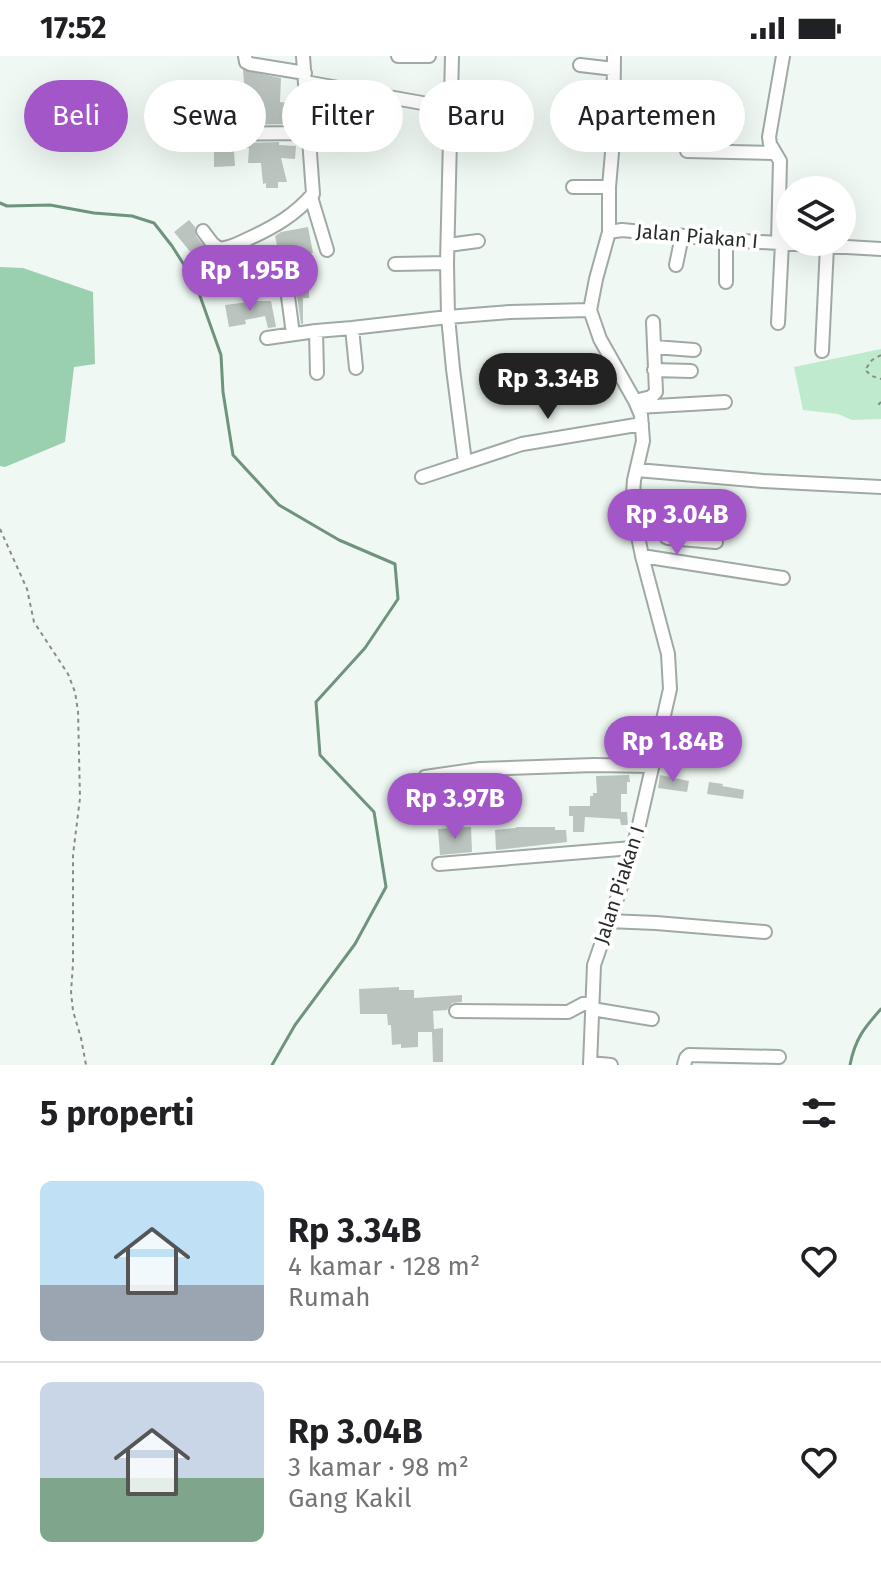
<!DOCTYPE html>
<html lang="id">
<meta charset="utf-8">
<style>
body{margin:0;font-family:"Fira Sans",sans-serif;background:#f6f6f6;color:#202124;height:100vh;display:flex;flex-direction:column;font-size:30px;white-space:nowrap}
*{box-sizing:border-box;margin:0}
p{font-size:26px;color:#757577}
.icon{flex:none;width:44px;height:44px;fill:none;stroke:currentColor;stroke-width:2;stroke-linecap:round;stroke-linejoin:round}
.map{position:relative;height:1009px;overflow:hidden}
.panel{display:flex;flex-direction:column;background:#fff;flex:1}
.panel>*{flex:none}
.guide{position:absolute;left:24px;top:24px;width:834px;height:72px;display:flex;gap:16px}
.buttons{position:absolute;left:776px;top:120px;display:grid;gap:16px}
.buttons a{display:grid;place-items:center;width:80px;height:80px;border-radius:50%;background:#fff;box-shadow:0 8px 32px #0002;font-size:40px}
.price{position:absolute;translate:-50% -68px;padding:0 18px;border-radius:28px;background:#a356c8;color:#fff;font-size:26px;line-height:52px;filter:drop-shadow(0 2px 4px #0008)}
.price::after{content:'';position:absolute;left:50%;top:48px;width:24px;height:18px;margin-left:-12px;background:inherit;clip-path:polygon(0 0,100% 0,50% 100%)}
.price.current{background:#222;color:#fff}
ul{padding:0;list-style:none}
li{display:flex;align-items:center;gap:24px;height:200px;padding:0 40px}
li+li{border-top:2px solid #e0e0e0}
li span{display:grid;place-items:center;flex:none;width:224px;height:160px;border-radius:12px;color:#555}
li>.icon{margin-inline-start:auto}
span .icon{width:96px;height:96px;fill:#fffc;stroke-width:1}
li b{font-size:34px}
h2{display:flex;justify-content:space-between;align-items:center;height:96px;padding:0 40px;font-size:34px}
.pill{padding:0 28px;border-radius:36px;background:#fff;box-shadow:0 8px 32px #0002;font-size:28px;line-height:72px}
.pill.current{background:#a356c8;color:#fff}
.status{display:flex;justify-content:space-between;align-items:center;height:56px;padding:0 40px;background:#fff;direction:ltr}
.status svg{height:22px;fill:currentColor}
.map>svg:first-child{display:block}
</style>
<div class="status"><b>17:52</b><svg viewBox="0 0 49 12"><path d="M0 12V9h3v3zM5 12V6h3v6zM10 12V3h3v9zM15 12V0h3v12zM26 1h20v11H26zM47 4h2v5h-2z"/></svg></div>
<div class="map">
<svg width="881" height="1009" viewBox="0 0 881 1009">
<rect width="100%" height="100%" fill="#eff8f2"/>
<!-- green -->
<path fill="#bfeace" d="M881,293V363L852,364L838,358L803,354L794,311Z"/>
<!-- forest -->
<path fill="#9ad0af" d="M0,211L23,212L93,236L95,308L74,311L65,386L5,411L0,410Z"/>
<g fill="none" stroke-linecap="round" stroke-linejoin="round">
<!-- stream -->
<path stroke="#6e947d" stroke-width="3" d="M0,147L7,150L50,149L94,157L132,160L154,167L172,190L195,226L221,299L223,336L233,399L279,449L339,484L395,508L398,543L365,592L316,646L320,699L374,756L386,831L355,888L295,969L272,1009
M850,1009C855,983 864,972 881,953"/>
</g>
<!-- building -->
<path fill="#bbc4be" d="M243,14L281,22L280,46L289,47L288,66H292V68L224,69V49L238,48V45H243L244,27Z
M279,86V89L296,90L295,103L281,102L287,126H278V132H266V127L263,128L261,107H248L249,92L239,91V87Z
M234,95L235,110L214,111V96Z
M189,164L195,171L196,180L208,195L197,204L174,176Z
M308,171L313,197L307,198L309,213L300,214L298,200L280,203L275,180L281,176Z
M296,232H309V242H303V268H301Z
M256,245H271L276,271L268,272L265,260L245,264L246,268L229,271L225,249Z
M629,719L630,726H627V738H621V756H627L628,769H621L620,763L585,761L584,776H573V760H569V750H590V740H593V737H597L596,720Z
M660,719L689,725L687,736L658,732Z
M709,726L723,728L722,730L744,734L743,743L707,738Z
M471,771L472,796L440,799L438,773Z
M516,771H555V774H566L567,786L496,794L495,774L516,772Z
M399,931V934H414V942L462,939V946L452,947L447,954L433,955L434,973L443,972V1006H433L432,976H418V991L401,992V988L392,989L391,969H388L387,958H360L359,933Z"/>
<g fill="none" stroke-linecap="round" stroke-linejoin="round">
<!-- minor casing -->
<g stroke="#a0a9a3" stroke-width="16">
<path id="minor" d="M245,0L246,6L250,8L305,17
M398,0H429
M452,0L447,207L448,261L453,313L465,406
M580,9L614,13
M305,26L450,52
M348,34L352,83
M581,46L613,47
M214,78L308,77
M582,85H613
M687,95L775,97
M573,131H609
M311,141L327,194
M203,175L212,187L219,193C231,192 239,187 250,182C274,171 295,159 313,138L303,0
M609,176L622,174L726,184L881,193
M778,187L780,105L770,88L769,81L783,0
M448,189L478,185
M395,208L447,207
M676,209L682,180
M228,217L271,212L283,215L287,233L293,278
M726,226V184
M778,267L782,187
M352,272L356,312
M316,275L317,317
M267,282L316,275L352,272L448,261L510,256L590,254
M654,291L694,294
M822,295L827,190
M654,314L691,315
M635,345L651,341L656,336L653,266
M638,351L725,346
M637,414L763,425L881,431
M422,421L522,388L642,368
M637,472L661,471L666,481L668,482L716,486
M642,500L783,522
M425,721L480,713L594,709L652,710
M439,808L632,792
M608,865L656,867L765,876
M592,953L652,963
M456,955L568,956L583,948L592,947
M590,1007L611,1009
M590,1009L594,909L623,825L638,773L670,633L668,598L642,500L632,451L634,424L643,385L641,359L635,345L600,283L590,254L596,223L609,176V131L613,85L614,0
M684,1009L686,1002L689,999L779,1001"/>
</g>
<!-- path -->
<path stroke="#878d89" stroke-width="2" stroke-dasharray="4 4" stroke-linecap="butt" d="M881,299L872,304L865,314L872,320L881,323
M881,346L879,348L881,350
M0,473L27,533L34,566L68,618L75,636L78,655L80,742L73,799V908L71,936L73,955L81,982L86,1009"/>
<!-- minor -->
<use href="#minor" stroke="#fff" stroke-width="12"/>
</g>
<g text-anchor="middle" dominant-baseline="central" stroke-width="8" stroke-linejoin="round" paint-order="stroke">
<!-- street labels -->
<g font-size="20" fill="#282b29" stroke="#fff">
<text transform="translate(697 180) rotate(5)">Jalan Piakan I</text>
<text transform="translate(619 829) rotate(-72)">Jalan Piakan I</text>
</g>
</g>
</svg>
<div class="buttons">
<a><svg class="icon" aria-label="layers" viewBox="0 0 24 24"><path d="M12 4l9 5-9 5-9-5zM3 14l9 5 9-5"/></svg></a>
</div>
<b class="price" style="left:250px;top:257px">Rp 1.95B</b>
<b class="price current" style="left:548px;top:365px">Rp 3.34B</b>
<b class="price" style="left:677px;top:501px">Rp 3.04B</b>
<b class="price" style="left:673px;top:728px">Rp 1.84B</b>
<b class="price" style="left:455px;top:785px">Rp 3.97B</b>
<div class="guide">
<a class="pill current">Beli</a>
<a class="pill">Sewa</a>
<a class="pill">Filter</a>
<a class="pill">Baru</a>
<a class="pill">Apartemen</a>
</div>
</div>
<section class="panel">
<h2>5 properti<svg class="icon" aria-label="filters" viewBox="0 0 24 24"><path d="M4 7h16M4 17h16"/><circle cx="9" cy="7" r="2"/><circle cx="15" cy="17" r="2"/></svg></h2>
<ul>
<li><span style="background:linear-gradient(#bfe0f5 65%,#9aa5b1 0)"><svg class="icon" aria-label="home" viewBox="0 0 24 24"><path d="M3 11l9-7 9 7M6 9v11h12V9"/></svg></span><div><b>Rp 3.34B</b><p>4 kamar · 128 m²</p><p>Rumah</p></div><svg class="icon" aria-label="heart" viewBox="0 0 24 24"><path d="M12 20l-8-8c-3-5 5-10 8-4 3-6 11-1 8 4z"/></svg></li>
<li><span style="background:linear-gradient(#c9d6e8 60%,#7fa58c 0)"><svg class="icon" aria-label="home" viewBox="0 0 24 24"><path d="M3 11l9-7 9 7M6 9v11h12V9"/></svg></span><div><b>Rp 3.04B</b><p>3 kamar · 98 m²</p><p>Gang Kakil</p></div><svg class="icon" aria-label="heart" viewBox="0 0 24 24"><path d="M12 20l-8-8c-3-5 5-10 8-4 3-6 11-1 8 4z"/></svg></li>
</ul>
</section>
